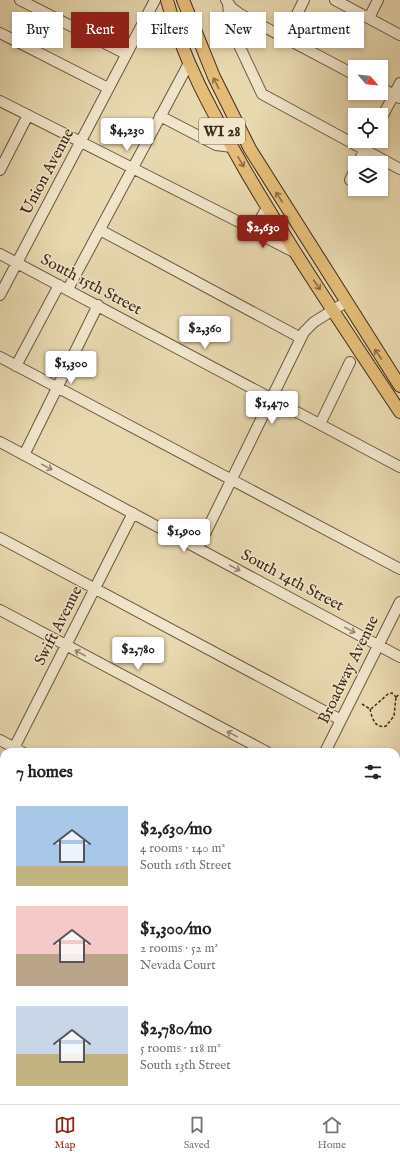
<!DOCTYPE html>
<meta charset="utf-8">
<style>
body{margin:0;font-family:"IM FELL English",serif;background:#f6f6f6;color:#202124;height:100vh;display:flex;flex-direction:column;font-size:15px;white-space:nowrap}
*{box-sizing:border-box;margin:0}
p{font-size:13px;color:#757577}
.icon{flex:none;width:22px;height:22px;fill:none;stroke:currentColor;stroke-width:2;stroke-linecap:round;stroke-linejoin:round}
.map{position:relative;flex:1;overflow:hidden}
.drawer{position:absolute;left:0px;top:748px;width:400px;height:356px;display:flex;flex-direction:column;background:#fff;border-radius:12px 12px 0 0;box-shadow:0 2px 6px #0003}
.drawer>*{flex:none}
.guide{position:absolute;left:12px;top:12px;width:376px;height:36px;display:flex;gap:8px}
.needle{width:26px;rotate:117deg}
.fabs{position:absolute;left:348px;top:60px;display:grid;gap:8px}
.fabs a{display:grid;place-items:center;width:40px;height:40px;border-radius:0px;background:#fff;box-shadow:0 2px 6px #0003;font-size:20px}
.price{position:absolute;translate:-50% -34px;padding:0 9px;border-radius:4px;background:#fff;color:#222;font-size:13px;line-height:26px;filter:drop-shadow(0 1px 2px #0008)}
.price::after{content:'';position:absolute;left:50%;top:24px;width:12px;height:9px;margin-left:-6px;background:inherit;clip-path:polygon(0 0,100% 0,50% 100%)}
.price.active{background:#8f2418;color:#fff}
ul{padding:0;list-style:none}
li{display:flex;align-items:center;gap:12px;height:100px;padding:0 16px}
li span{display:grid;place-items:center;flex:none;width:112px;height:80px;border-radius:0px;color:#555}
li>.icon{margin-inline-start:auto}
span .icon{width:48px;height:48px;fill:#fffc;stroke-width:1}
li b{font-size:17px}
h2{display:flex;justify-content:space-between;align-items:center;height:48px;padding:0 16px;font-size:17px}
.pill{padding:0 14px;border-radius:0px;background:#fff;box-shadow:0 2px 6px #0003;font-size:14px;line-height:36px}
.pill.active{background:#8f2418;color:#fff}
.dock{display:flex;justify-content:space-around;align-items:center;height:56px;border-top:1px solid #e0e0e0;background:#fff;font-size:11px;color:#757577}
.dock a{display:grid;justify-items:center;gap:2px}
.dock .active{color:#8f2418}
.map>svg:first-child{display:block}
</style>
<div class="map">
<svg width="400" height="1104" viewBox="0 0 400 1104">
<rect width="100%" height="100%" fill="#e9d9b0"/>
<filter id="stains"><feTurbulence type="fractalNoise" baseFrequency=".005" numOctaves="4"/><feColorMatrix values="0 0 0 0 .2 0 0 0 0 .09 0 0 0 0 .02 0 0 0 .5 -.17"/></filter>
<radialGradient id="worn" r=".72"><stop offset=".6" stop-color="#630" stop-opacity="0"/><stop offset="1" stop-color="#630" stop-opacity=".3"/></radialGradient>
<!-- green -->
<path fill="#b4c08d" stroke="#7a7552" d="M396,964L400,969V1023L396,1021Z"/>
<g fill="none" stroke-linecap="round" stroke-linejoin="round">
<!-- minor casing -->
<g stroke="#6a563e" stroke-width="12">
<path id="minor" d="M20,0L126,54
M226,0L232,8L240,14L355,75
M335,0L400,35
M228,3L230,26L262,94L400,169
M369,18L378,0
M0,33L108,88
M285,38L304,0
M381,88L400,98
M0,101L243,224L251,230L296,253
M160,116L216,145L232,147
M381,119L400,83
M358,163L369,141
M0,170L28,115
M350,180L355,170
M243,224C258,224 261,220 267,207
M100,230L301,338
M0,254L400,467
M68,289L189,63
M0,295L155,0
M0,357L400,569
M16,366L59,285
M320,424L350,362
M0,442L400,657
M24,455L98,305
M0,538L341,720
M198,548L304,332L314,322L346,302
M0,610L267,752
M0,740L22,752
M12,752L133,513
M325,752L400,602
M0,775L4,767
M396,821L400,823
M396,882L400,884
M0,911L4,903
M396,952L400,955
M0,997L4,999
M396,1026L400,1028
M0,1073L4,1065
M201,1100L208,1104
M373,1100L381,1104
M67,1104L69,1100
M151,1104L153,1100
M239,1104L241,1100"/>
</g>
<!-- major casing -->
<g stroke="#402a18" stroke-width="14">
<path id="major" d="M167,0C183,61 214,115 245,170C293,252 347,332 400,412
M183,0L214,77L250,149L400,386"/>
</g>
<!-- path -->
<path stroke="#402a18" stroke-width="1.5" stroke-dasharray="3 2" stroke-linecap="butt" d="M396,697L400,694
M362,704L370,709
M370,709C372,718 375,729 386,726L394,716L396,697
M371,709L388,694L392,693L396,697"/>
<!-- minor -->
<use href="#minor" stroke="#f1e6cc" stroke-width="10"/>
<!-- major -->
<use href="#major" stroke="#e4bc78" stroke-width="12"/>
</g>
<!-- one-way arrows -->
<defs><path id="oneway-shaft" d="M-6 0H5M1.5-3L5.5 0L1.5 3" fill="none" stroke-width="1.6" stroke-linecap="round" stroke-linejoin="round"/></defs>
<g stroke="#8a6c43">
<use href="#oneway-shaft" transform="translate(216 83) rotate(-117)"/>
<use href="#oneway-shaft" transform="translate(241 162) rotate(60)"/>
<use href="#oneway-shaft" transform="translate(279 197) rotate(-123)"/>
<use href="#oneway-shaft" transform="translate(317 285) rotate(56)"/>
<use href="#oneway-shaft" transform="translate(378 354) rotate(-124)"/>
</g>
<g stroke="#988872">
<use href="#oneway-shaft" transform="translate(47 467) rotate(28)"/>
<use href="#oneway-shaft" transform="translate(235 568) rotate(28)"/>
<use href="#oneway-shaft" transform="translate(350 630) rotate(28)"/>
<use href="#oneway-shaft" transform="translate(80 653) rotate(-152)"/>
<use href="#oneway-shaft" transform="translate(232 734) rotate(-152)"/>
</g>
<g text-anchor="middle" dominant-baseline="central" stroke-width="3" stroke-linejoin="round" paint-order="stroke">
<!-- shield labels -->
<rect fill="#f1e6cc" stroke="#75624e" stroke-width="1" x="199" y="118" width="46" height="26" rx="3"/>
<g font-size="15" font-weight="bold" fill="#402a18">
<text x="222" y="131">WI 28</text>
</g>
<!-- street labels -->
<g font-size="16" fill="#402a18" stroke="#f1e6cc">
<text transform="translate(48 172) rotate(-62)">Union Avenue</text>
<text transform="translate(91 285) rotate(28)">South 15th Street</text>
<text transform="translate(292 581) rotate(28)">South 14th Street</text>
<text transform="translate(59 626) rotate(-63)">Swift Avenue</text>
<text transform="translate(349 670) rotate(-64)">Broadway Avenue</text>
</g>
</g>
<rect width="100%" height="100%" filter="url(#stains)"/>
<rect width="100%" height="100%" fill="url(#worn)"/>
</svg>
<div class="fabs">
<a><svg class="needle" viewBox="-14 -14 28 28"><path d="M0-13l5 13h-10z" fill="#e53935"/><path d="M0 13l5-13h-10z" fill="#757577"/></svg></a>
<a><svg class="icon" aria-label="locate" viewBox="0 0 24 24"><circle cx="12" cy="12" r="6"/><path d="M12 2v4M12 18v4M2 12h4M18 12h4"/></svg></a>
<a><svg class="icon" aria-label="layers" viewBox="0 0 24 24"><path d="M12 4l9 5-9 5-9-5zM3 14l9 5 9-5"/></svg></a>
</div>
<b class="price" style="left:127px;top:152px">$4,230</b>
<b class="price active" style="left:263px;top:249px">$2,630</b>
<b class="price" style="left:205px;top:350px">$2,360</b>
<b class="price" style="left:71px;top:385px">$1,300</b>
<b class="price" style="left:272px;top:425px">$1,470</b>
<b class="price" style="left:184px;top:553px">$1,900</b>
<b class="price" style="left:138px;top:671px">$2,780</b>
<div class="guide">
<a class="pill">Buy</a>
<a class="pill active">Rent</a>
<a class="pill">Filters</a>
<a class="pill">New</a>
<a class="pill">Apartment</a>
</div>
<section class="drawer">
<h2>7 homes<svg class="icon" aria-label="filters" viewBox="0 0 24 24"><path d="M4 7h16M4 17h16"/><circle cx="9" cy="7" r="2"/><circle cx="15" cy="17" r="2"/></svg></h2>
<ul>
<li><span style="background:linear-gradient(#a9c7e8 75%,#c2b280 0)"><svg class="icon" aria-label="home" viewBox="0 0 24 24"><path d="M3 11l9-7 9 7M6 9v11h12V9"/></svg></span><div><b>$2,630/mo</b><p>4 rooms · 140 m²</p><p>South 16th Street</p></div></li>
<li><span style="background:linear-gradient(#f6c9c9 60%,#b9a48a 0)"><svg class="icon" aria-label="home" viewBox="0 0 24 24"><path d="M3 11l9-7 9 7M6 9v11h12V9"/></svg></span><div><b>$1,300/mo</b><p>2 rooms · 52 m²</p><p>Nevada Court</p></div></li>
<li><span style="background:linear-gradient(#c9d6e8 60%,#c2b280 0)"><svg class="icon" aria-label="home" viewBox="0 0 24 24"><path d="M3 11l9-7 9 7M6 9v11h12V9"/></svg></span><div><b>$2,780/mo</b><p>5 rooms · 118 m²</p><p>South 13th Street</p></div></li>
</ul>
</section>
</div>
<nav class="dock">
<a class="active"><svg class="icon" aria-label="map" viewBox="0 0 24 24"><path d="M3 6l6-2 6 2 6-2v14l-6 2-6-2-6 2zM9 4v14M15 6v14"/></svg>Map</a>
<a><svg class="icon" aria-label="saved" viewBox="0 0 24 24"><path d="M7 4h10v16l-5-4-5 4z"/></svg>Saved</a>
<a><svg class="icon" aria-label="home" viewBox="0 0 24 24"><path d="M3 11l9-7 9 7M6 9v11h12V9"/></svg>Home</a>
</nav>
